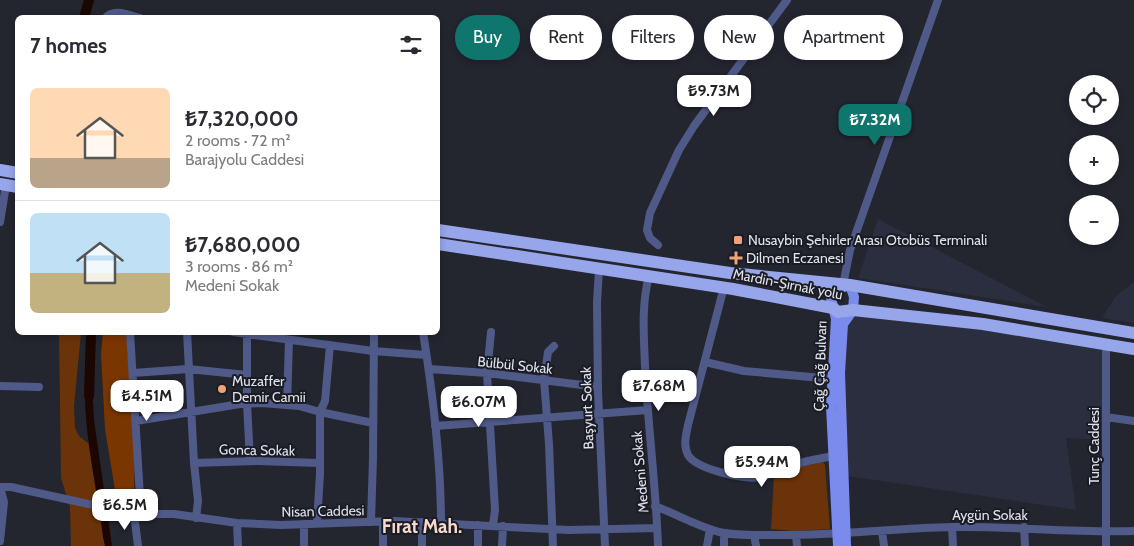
<!DOCTYPE html>
<meta charset="utf-8">
<style>
body{margin:0;font-family:Cabin,sans-serif;background:#f7f7f7;color:#2b2b33;height:100vh;display:flex;flex-direction:column;font-size:19px;white-space:nowrap}
*{box-sizing:border-box;margin:0}
p{font-size:16px;color:#7c7c81}
.icon{flex:none;width:28px;height:28px;fill:none;stroke:currentColor;stroke-width:2;stroke-linecap:round;stroke-linejoin:round}
.map{position:relative;flex:1;overflow:hidden}
.drawer{position:absolute;left:15px;top:15px;width:425px;height:320px;display:flex;flex-direction:column;background:#fff;border-radius:8px;box-shadow:0 2px 8px #0003}
.drawer>*{flex:none}
.banner{position:absolute;left:455px;top:15px;width:475px;height:45px;display:flex;gap:10px}
.buttons{position:absolute;left:1069px;top:75px;display:grid;gap:10px}
.buttons a{display:grid;place-items:center;width:50px;height:50px;border-radius:50%;background:#fff;box-shadow:0 2px 8px #0003;font-size:25px}
.price{position:absolute;translate:-50% -42px;padding:0 11px;border-radius:10px;background:#fff;color:#222;font-size:16px;line-height:32px;filter:drop-shadow(0 1px 2px #0008)}
.price::after{content:'';position:absolute;left:50%;top:30px;width:15px;height:11px;margin-left:-8px;background:inherit;clip-path:polygon(0 0,100% 0,50% 100%)}
.price.active{background:#0f766e;color:#fff}
ul{padding:0;list-style:none}
li{display:flex;align-items:center;gap:15px;height:125px;padding:0 15px}
li+li{border-top:1px solid #e1e1e2}
li span{display:grid;place-items:center;flex:none;width:140px;height:100px;border-radius:8px;color:#555}
li>.icon{margin-inline-start:auto}
span .icon{width:60px;height:60px;fill:#fffc;stroke-width:1}
li b{font-size:21px}
h2{display:flex;justify-content:space-between;align-items:center;height:60px;padding:0 15px;font-size:21px}
.chip{padding:0 18px;border-radius:22px;background:#fff;box-shadow:0 2px 8px #0003;font-size:18px;line-height:45px}
.chip.active{background:#0f766e;color:#fff}
.map>svg:first-child{display:block}
</style>
<div class="map">
<svg width="1134" height="546" viewBox="0 0 1134 546">
<rect width="100%" height="100%" fill="#23252f"/>
<!-- built -->
<path fill="#2b2e3e" d="M878,219L1047,307L858,278Z
M1134,282V323L1102,318L1116,296Z
M844,307L1107,338L1105,440L1066,438L1076,510L841,475L839,327Z"/>
<!-- green -->
<path fill="#6b3309" d="M59,333H81L74,406L75,428L79,436L89,444L105,546H71L70,507L61,478Z
M823,462L825,465L830,529L793,531L771,529L774,476L789,469Z"/>
<!-- forest -->
<path fill="#7a3600" d="M103,333H126L135,442L134,497L116,496L105,429L101,354Z"/>
<!-- water -->
<path fill="#1b0600" d="M89,384L92,386L94,420L112,546H105L103,537C97,487 84,437 85,386Z"/>
<g fill="none" stroke-linecap="round" stroke-linejoin="round">
<!-- river -->
<path stroke="#1b0600" stroke-width="10" d="M84,18L89,0
M89,396L91,332"/>
<!-- minor -->
<path stroke="#505a89" stroke-width="8" d="M105,18C115,8 128,15 140,18
M0,222L6,185
M658,245L650,238L647,230L650,213L679,150L694,126L787,0
M599,269L597,303L598,391L605,546
M649,276C641,306 644,336 645,367C648,427 656,486 658,546
M849,285L844,280L850,250L938,0
M724,287L688,425C686,435 683,445 688,455C696,469 744,480 760,477C772,475 784,468 796,464C810,460 824,458 838,455
M130,332L141,513
M187,332L194,463L198,501L196,518
M233,332L373,351L426,355
M423,332C433,395 441,460 441,523
M491,332L487,373L495,510L493,525
M247,334V403L250,461
M1106,345V546
M705,362L744,371L833,379
M429,369L487,373L598,387
M133,373L188,369L247,375
M0,386L39,387
M287,405L289,340
M1106,417L1134,421
M136,421L240,404L262,403L299,406L320,412L373,423
M435,426L648,410
M194,463L257,461L320,463
M0,487H11L134,514H174L237,523L281,525L393,521L569,530L657,528
M0,487L4,502L0,541
M655,506C676,514 697,526 719,532C737,536 757,535 775,535C834,536 893,528 953,527C1013,526 1074,533 1134,531
M134,514L138,546
M371,522L373,458L374,332
M237,523L238,546
M317,523L320,474V412L325,401L330,345
M304,524V546
M952,527L953,546
M1024,527L1025,546
M882,531L884,546
M754,535L756,546
M796,535L797,546
M383,546V522
M422,546V522
M478,546V525
M502,546L503,526
M553,546L549,444L544,380L548,352L554,346
M707,546L710,529
M724,546V533"/>
<!-- major -->
<path stroke="#7b8bed" stroke-width="10" d="M838,546L831,406L836,319L831,298L835,290L850,285L854,297L853,310L843,324L840,373L846,546"/>
<!-- highway -->
<path stroke="#97a5eb" stroke-width="12" d="M0,170L18,173
M0,184L18,187
M438,230L730,273L850,285L1134,333
M438,244L733,289L833,308L838,312L853,310L983,324L1134,349"/>
</g>
<!-- markers -->
<g fill="#efa377" stroke="#191b25" stroke-width="2">
<rect x="733" y="235" width="10" height="10" rx="2.5"/>
<path d="M733.5 250.5h5v5h5v5h-5v5h-5v-5h-5v-5h5z"/>
<circle cx="222" cy="389" r="5"/>
</g>
<g text-anchor="middle" dominant-baseline="central" stroke-width="4" stroke-linejoin="round" paint-order="stroke">
<!-- poi labels -->
<g font-size="14" fill="#e1e2e9" stroke="#191b25" text-anchor="start">
<text x="748" y="240">Nusaybin Şehirler Arası Otobüs Terminali</text>
<text x="746" y="258">Dilmen Eczanesi</text>
<text x="232" y="381">Muzaffer<tspan x="232" dy="16">Demir Camii</tspan></text>
</g>
<!-- street labels -->
<g font-size="14" fill="#e1e2e9" stroke="#191b25">
<text transform="translate(788 284) rotate(11)">Mardin-Şırnak yolu</text>
<text transform="translate(515 365) rotate(6)">Bülbül Sokak</text>
<text transform="translate(820 366) rotate(-88)">Çağ Çağ Bulvarı</text>
<text transform="translate(587 408) rotate(-92)">Başyurt Sokak</text>
<text transform="translate(1094 446) rotate(-90)">Tunç Caddesi</text>
<text transform="translate(257 450) rotate(1)">Gonca Sokak</text>
<text transform="translate(640 472) rotate(-95)">Medeni Sokak</text>
<text transform="translate(323 511) rotate(-1)">Nisan Caddesi</text>
<text x="990" y="515">Aygün Sokak</text>
</g>
<!-- district labels -->
<g font-size="19" font-weight="bold" fill="#f8daca" stroke="#191b25">
<text x="422" y="526">Fırat Mah.</text>
</g>
</g>
</svg>
<div class="buttons">
<a><svg class="icon" aria-label="locate" viewBox="0 0 24 24"><circle cx="12" cy="12" r="6"/><path d="M12 2v4M12 18v4M2 12h4M18 12h4"/></svg></a>
<a>+</a>
<a>−</a>
</div>
<b class="price" style="left:714px;top:117px">₺9.73M</b>
<b class="price active" style="left:875px;top:146px">₺7.32M</b>
<b class="price" style="left:659px;top:412px">₺7.68M</b>
<b class="price" style="left:147px;top:422px">₺4.51M</b>
<b class="price" style="left:479px;top:428px">₺6.07M</b>
<b class="price" style="left:762px;top:488px">₺5.94M</b>
<b class="price" style="left:125px;top:531px">₺6.5M</b>
<div class="banner">
<a class="chip active">Buy</a>
<a class="chip">Rent</a>
<a class="chip">Filters</a>
<a class="chip">New</a>
<a class="chip">Apartment</a>
</div>
<section class="drawer">
<h2>7 homes<svg class="icon" aria-label="filters" viewBox="0 0 24 24"><path d="M4 7h16M4 17h16"/><circle cx="9" cy="7" r="2"/><circle cx="15" cy="17" r="2"/></svg></h2>
<ul>
<li><span style="background:linear-gradient(#ffd9b3 70%,#b9a48a 0)"><svg class="icon" aria-label="home" viewBox="0 0 24 24"><path d="M3 11l9-7 9 7M6 9v11h12V9"/></svg></span><div><b>₺7,320,000</b><p>2 rooms · 72 m²</p><p>Barajyolu Caddesi</p></div></li>
<li><span style="background:linear-gradient(#bfe0f5 60%,#c2b280 0)"><svg class="icon" aria-label="home" viewBox="0 0 24 24"><path d="M3 11l9-7 9 7M6 9v11h12V9"/></svg></span><div><b>₺7,680,000</b><p>3 rooms · 86 m²</p><p>Medeni Sokak</p></div></li>
</ul>
</section>
</div>
